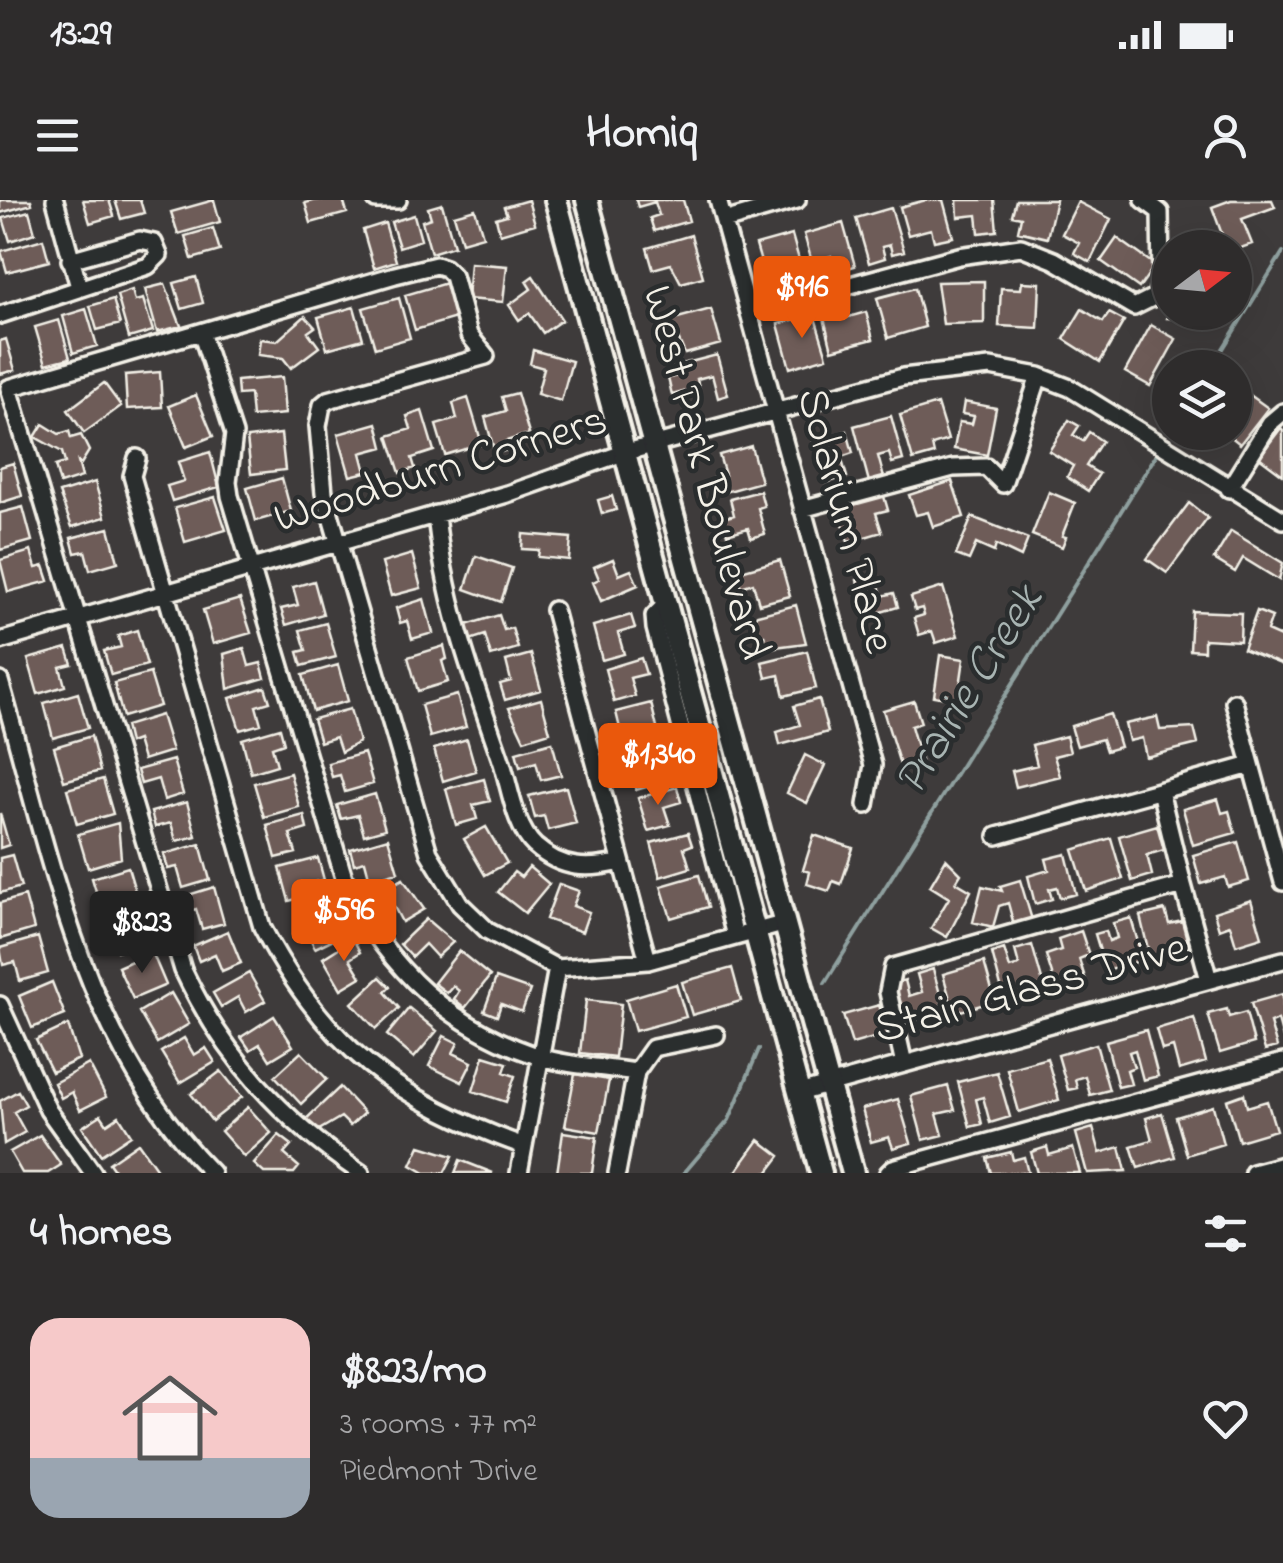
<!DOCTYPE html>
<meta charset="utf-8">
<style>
body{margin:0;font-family:"Indie Flower",sans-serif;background:#363434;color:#f1f3f6;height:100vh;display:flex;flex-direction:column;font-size:38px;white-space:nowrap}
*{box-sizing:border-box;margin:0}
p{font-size:32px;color:#a7a7a9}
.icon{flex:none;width:55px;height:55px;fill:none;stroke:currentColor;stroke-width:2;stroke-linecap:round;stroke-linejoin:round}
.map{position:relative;height:973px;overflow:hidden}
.panel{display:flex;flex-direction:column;background:#2e2c2c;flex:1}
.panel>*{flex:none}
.needle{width:65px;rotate:74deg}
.fabs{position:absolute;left:1152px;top:30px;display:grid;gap:20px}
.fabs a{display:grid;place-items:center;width:100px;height:100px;border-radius:50%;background:#2e2c2c;box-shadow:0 10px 40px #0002,0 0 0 2px #494848;font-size:50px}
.price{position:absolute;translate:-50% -85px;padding:0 22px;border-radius:10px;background:#ea580c;color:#fff;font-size:32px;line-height:65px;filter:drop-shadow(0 2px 5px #0008)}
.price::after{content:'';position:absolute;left:50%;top:60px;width:30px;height:22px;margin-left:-15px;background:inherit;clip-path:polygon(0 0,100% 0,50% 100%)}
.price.on{background:#222;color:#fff}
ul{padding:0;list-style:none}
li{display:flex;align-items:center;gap:30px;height:250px;padding:0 30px}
li span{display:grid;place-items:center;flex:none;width:280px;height:200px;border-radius:30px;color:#555}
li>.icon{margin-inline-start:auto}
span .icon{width:120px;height:120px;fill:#fffc;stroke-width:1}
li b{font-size:42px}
h2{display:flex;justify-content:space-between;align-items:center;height:120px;padding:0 30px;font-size:42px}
.status{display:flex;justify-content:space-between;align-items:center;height:70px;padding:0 50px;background:#2e2c2c;direction:ltr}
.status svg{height:28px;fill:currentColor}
header{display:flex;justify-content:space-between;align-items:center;height:130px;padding:0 30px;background:#2e2c2c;font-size:45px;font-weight:700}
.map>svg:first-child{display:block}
</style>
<div class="status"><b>13:29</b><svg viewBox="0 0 49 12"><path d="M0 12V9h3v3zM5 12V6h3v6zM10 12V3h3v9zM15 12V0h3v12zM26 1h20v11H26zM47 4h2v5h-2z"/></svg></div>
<header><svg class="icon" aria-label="menu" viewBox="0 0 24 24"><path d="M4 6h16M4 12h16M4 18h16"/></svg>Homiq<svg class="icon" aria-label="person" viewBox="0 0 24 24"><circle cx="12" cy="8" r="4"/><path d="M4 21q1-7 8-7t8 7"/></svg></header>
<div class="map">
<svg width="1283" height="973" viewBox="0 0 1283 973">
<rect width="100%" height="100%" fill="#3e3b3b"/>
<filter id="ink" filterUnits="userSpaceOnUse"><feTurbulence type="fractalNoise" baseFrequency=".01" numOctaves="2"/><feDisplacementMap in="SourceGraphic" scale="20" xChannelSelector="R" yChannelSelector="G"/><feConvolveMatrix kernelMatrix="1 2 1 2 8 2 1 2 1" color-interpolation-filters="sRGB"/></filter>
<g filter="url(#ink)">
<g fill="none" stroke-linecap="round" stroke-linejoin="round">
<!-- stream -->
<path stroke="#8fa09f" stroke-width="4" d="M1211,168L1283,52
M825,783L1160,249
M684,973L729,920L759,849"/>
</g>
<!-- building -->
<path fill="#6e5b58" stroke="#f4f1e8" stroke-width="2.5" d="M0,0H31L32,4L0,13Z
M83,0H109L114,16L90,23Z
M115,0H140L144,13L121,19Z
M214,0L220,22L178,34L171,12Z
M317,0H343L347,13L311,23L305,3Z
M528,0L535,24L500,34L496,18L507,15L504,7Z
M636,0H683L689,21L654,31L650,18L659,15L655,2L638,7Z
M926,0H943L953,37L934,41L931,29L908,35L900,7Z
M957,0H994L997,31L979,33L977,15L958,17Z
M1016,0H1056L1047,38L1018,31L1021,17L1012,15Z
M1231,0H1272L1275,7L1242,19L1252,44L1235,50L1227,48L1212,7Z
M1078,2L1111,19L1090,62L1074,53L1079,43L1062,34Z
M442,4L454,46L431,53L422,21L431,18L428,8Z
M891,8L904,51L892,54L890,45L882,47L885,58L869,63L856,18Z
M475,9L483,36L462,42L454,15Z
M29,11L35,33L10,41L3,18Z
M414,15L421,40L399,47L391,22Z
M385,23L396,61L374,68L363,30Z
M843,23L855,66L835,72L831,56L812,62L804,34Z
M213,28L220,51L192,59L185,36Z
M691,35L703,77L681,83L671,64L653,69L647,48Z
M792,35L803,74L791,77L789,67L781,70L785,86L769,90L756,45Z
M1117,38L1155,65L1139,88L1101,61Z
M43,39L49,61L7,72L1,51Z
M470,63L507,66L503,102L467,99Z
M533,76L562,120L543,133L529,113L519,120L509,105L531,89L526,81Z
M196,77L203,103L182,109L174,83Z
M984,81V123L943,124L937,82Z
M1022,82L1040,83L1038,128L999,126L1001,88L1021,89Z
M446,83L456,118L415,130L405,95Z
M165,84L181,126L157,132L145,89Z
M915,88L925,127L888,138L877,98Z
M132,90L135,101L143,99L153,131L129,138L117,95Z
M399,98L410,138L375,148L363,108Z
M1170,98V112H1198V119L1167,118Z
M113,99L120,124L97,130L90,106Z
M842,105L845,118L866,112L873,139L832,150L822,110Z
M354,107L363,139L327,149L318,117Z
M86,109L97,146L73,153L63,116Z
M711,109L721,144L685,154L670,120Z
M1082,109L1103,122L1109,113L1124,121L1100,162L1064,139Z
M814,114L827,157L790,168L778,124Z
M305,116L315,127L308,132L319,147L291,168L283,158L258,155L260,139L277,141Z
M59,120L70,158L46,164L35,127Z
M1151,125L1176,139L1150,186L1125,172Z
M6,139L15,170L0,174V141Z
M533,150L572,161L561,201L537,194L544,168L530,164Z
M717,155L728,195L718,198L712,175L697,179L699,188L672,195L668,178L682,175L679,165Z
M160,172L162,207L127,209L125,175Z
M282,177L285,214L252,217L250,194L238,195L237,181Z
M104,183L121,206L84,233L68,210Z
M517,193L529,234L506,241L508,250L495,253L485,217L506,211L502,197Z
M196,195L213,236L186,247L169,206Z
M1250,195L1268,208L1240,244L1225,232H1235V214Z
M468,198L482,244L445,255L436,225L457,219L453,203Z
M964,202L996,208L987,255L954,249L959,222L972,224L974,216L962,214Z
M937,204L948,240L932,245L934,254L913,260L900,215Z
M422,211L434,251L412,258L415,268L400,273L388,236L411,229L407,216Z
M891,216L903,260L892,263L889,253L878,256L884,278L869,282L854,226Z
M1069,220L1079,226L1073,235L1083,241L1089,232L1102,241L1086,266L1099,274L1088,291L1067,277L1073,266L1049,251Z
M377,223L383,247L361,253L366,272L350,276L338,234Z
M43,224L59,234L69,231L71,238L81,235L89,251L81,264L78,262L82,277L60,284L55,266L65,263L62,252L35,237Z
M1281,228L1283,230V275L1259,257Z
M847,231L853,253L841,257L847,277L825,283L813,240Z
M281,234L285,270L251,274L247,238Z
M751,246L761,282L718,294L714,278L725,275L719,255Z
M210,252L219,287L172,301L167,286L184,281L178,262Z
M13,263L22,296L0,303V267Z
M282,278L291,311L256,321L247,288Z
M952,281L964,317L933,327L928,312L916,315L909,295Z
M95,282L105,317L72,327L59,293Z
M760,291L764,306L758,308L765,334L751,338L748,328L727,334L723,318L734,315L730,299Z
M1049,292L1075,303L1062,336L1066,337L1062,347L1032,335Z
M883,293L888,310L876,313L882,332L848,342L838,306Z
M612,296L616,310L602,314L598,300Z
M215,297L226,330L185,342L175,308Z
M1189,303L1208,318L1167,373L1147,359Z
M23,307L32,341L0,350V313Z
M972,317L1028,339L1021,357L996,345L994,352L976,344L969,360L956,355Z
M109,328L118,362L90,370L85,351L75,353L71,338Z
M1231,331L1283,363L1279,380L1243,358L1235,372L1214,359Z
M523,334L571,338L569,360L538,357L539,350L522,349Z
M31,351L36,368L44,366L49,381L8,392L0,360Z
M412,354L421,388L391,396L382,363Z
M476,356L512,368L501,402L465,389Z
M613,359L619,375L631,370L638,385L601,401L593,382L599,379L594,367Z
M780,360L790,396L759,404L753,383L741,387L737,372Z
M876,374L882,396L894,393L898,407L868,416L857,380Z
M314,381L323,414L286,425L281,409L298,405L293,387Z
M943,387L958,436L936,443L932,431L919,435L914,418L924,415L922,408L915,410L911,397Z
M240,399L251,433L213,444L203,410Z
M424,399L433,433L412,439L407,421L400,423L396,408Z
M796,405L806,443L767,448L764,435L755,438L750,417Z
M1192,411L1241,413L1240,441L1204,439V451L1190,450Z
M1257,411L1272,417L1267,431L1283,438V465L1243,449Z
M499,415L504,430L512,428L518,448L491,456L485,435L470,440L466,425Z
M631,415L635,428L618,433L624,454L602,460L593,426Z
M326,423L336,457L302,466L298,452L306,450L300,430Z
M137,430L147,465L111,475L104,451L121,447L118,436Z
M444,446L447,459L442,461L448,482L418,491L408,457Z
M67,448L72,464L60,467L65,486L38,494L28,459Z
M244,448L249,466L261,463L265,478L228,489L224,454Z
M807,451L816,488L784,496L779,475L766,478L762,462Z
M531,454L541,490L505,500L500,484L511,481L506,461Z
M940,455L964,459L958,500L934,496Z
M641,458L646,474L630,478L635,496L614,502L605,469Z
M338,465L348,501L313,511L303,475Z
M150,473L160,506L123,517L114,483Z
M265,487L270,502L256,506L261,524L240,530L230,498Z
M78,493L88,528L53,538L44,503Z
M457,495L466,527L430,537L421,505Z
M541,499L550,532L524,540L509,508Z
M819,499L828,532L780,545L777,532L800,525L794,506Z
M914,501L921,523L911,526L921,561L901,568L883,510Z
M651,503L659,536L624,545L616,512Z
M350,509L359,542L341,552L336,537L320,542L313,519Z
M1110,514L1120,547L1106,551L1102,539L1077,546L1071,526Z
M161,515L172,551L143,560L137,540L129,543L125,526Z
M1157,517L1160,530L1194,528L1198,544L1146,557L1142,538L1129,541L1125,524Z
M280,528L284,543L272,547L277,565L251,573L242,539Z
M91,536L100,571L64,581L54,547Z
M1066,536L1070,552L1054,556L1060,576L1016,587L1012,571L1037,565L1032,545Z
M467,539L476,571L443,581L434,549Z
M552,542L561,575L541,580L536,562L520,567L516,552Z
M663,545L667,561L658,564L660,569L668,566L672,580L636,590L627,555Z
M364,553L373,584L345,592L340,575L332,577L328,563Z
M805,555L825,565L807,603L787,593Z
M173,560L183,594L164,600L158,579L141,584L137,570Z
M290,573L299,607L264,617L254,583Z
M103,579L113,614L77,624L67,589Z
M484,579L490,601L473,605L477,619L456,625L446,589Z
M566,587L576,623L548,630L544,616L535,618L529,596Z
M677,587L681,602L664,607L670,625L648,631L638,598Z
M375,594L385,629L364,635L358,615L341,619L337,605Z
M1218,599L1222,613L1229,611L1235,633L1193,645L1183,609Z
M187,602L196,636L176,641L171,623L155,627L151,612Z
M0,613L9,645L0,648Z
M304,615L307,629L290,634L296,653L276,658L267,625Z
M118,623L121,658L88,668L78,634Z
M1157,625L1164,650L1147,655L1152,675L1132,681L1119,636Z
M486,627L507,663L485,675L464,639Z
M688,633L692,645L684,648L690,668L660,677L651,643Z
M814,635L853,648L841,684L833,681L829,691L807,684L810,672L803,670Z
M388,638L398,672L370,680L365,661L354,664L350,649Z
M1111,638L1123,679L1086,691L1073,650Z
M1238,642L1249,681L1228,687L1225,677L1201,684L1193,655Z
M200,644L210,680L183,688L177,667L168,669L164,654Z
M1066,654L1076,694L1060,698L1057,687L1049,689L1052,699L1035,704L1028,676L1049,670L1046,659Z
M12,655L21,687L0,693V658Z
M318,658L324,680L311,683L315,694L289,701L280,668Z
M946,659L961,674L956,682L971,691L947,737L931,728L949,698L930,686Z
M128,667L138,701L102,711L92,678Z
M529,667L549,684L525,713L498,692L514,672L521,677Z
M699,675L708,707L671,718L661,686Z
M403,679L424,709L402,722L392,703L378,711L371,697Z
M1020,680L1032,720L1014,725L1008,703L999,706L993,727L973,722L982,686L1002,691L1000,686Z
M559,684L579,691L573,706L589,712L582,732L546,719Z
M214,687L224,723L202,729L196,709L179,714L175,699Z
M25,696L34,729L0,739V703Z
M333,699L340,712L331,717L340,736L315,748L299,716Z
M1251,700L1262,737L1236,745L1230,725L1219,729L1214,712Z
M142,709L147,742L117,751L107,719Z
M1165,710L1169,724L1182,721L1189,747L1150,757L1140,716Z
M1131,718L1143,760L1106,771L1095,734L1106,731L1109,741L1117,738L1113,723Z
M426,719L453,742L437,757L425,744L412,757L400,744Z
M228,731L241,763L222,771L215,754L199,761L193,746Z
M1081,731L1089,755L1079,759L1085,778L1056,787L1046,755L1061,750L1058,739Z
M38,737L48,773L20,781L15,762L3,765L0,748Z
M353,739L360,752L350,759L361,777L341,789L323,758Z
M1032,745L1044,787L1004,798L992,753L1004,749L1010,768L1019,765L1015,750Z
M459,751L490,776L465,808L454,799L459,791L453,786L447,793L434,783Z
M152,752L166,785L133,799L118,767Z
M984,762L995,801L954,813L943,774Z
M732,768L741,801L692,815L682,782Z
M933,769L943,805L926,810L928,819L907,825L895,783L905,780L909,796L922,792L917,774Z
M249,773L265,801L246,812L238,797L221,807L213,793Z
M380,777L390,787L385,792L399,808L376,829L352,803Z
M496,778L530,790L522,812L501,804L497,816L484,811Z
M52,782L65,815L32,828L19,796Z
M676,784L686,817L635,831L626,799Z
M171,793L189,824L157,843L139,812Z
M1283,794V838L1278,820L1270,823L1277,847L1265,850L1251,803Z
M586,800L621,804L615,857L580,853Z
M879,805L888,834L852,844L843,815Z
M409,808L437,831L414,858L387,835Z
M1227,809L1229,817L1246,812L1254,843L1220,853L1208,814Z
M274,816L293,846L270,860L260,844L250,850L241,837Z
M1194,818L1206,862L1179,870L1173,847L1162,850L1156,829Z
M68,825L79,859L52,872L36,840Z
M1146,830L1158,876L1143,880L1135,850L1129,852L1134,867L1127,870L1131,884L1118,887L1106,841Z
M444,836L458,843L453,853L472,862L462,882L429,866Z
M184,838L194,855L206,848L215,862L180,883L161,852Z
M1096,844L1109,890L1090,895L1085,876L1075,879L1077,888L1068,890L1058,855Z
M301,852L327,879L301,904L275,876Z
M484,856L507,863L504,872L515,876L506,902L473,891Z
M1047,858L1059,900L1019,912L1007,869Z
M89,864L106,897L80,910L72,892L61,898L54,883Z
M221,871L242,897L212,921L191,894Z
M997,872L1010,917L990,923L983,897L976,899L982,924L970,927L958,882Z
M575,874L609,880L599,932L565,926Z
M948,886L955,910L937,914L943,935L923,940L911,896Z
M340,887L364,913L350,926L341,917L314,933L303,922Z
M18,891L26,905L14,912L25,932L4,944L0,901Z
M1244,894L1247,907L1267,901L1276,930L1239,941L1227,900Z
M898,899L911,943L893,948L889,937L871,942L862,909Z
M1213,906L1223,944L1187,955L1176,917Z
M248,907L271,933L244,957L221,931Z
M1162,913L1175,957L1138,968L1131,946L1152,940L1146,918Z
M101,915L107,924L119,916L131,935L101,955L82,927Z
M1093,928L1100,953L1120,947L1126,971L1087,973L1076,933Z
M563,932L597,937L592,973H557Z
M40,935L61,965L48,973H22L10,952Z
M279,935L292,945L284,954L299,967L294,973H264L254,964Z
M759,940L780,956L767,973H735Z
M138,943L158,971L116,973L109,963Z
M420,946L453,956L444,973H425L411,965Z
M1047,947L1049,955L1073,948L1080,973H1037L1031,952Z
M1011,952L1013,960L1024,957L1028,973H991L987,958Z
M460,960L493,973H455Z"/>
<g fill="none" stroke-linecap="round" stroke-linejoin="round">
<!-- minor casing -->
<g stroke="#f4f1e8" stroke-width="22">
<path id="minor" d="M55,0L79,87
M376,0H398
M718,0L873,565L866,605
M724,21L797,0
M749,112L959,56L1021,47L1054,60L1134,107L1156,96L1161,80L1160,12L1144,0
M0,115L148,66L159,55L154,43L140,40L70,60
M201,132L234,234L228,282L230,296L347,688C390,770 449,826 537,856C568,866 604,867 636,872
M137,258L132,276L262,727C325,848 397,900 524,946
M1229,289L1270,223L1283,212
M802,309L953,268L986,267L1003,284L1039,176
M436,314C444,401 473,479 501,560C510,586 514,626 535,646C562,670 588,670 621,662
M665,405L654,416L655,428L735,736
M554,410L648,761
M0,441L507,294L623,253L903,177L990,167L1039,176L1070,188L1283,320
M0,481C50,654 81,841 212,973
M1234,502L1283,682
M1160,591L1183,685
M997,636L1251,565
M0,805L48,910L93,973
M904,864L888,792L893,767L1154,693L1183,685L1209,780
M799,893L1283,760
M361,973C282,920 224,857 183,770L9,188L395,75L436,65L445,68L453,76L469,135L486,156L328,200L322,205L318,226L324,293L429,653L460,704L488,731L557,768L648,761L786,723
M519,973L557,768
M617,973L636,872L653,848L716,835
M888,973L893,968L1283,862
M1253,973L1283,965"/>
</g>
<!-- major casing -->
<g stroke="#f4f1e8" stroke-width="28">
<path id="major" d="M556,0L821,973
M587,0L853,973"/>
</g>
<!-- minor -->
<use href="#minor" stroke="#2a2d2e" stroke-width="15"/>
<!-- major -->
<use href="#major" stroke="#2a2d2e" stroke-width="20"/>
</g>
</g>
<g text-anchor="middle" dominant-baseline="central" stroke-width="9" stroke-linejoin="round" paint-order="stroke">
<!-- street labels -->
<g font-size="45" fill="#f4f1e8" stroke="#2a2d2e">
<text transform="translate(441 271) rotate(-17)">Woodburn Corners</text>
<text transform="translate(704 273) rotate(75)">West Park Boulevard</text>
<text transform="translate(844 321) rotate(75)">Solarium Place</text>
<text transform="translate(1031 790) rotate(-15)">Stain Glass Drive</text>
</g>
<!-- water labels -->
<g font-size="48" font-style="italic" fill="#a8b4b2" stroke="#2a2d2e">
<text transform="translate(970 491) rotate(-58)">Prairie Creek</text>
</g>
</g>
</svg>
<div class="fabs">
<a><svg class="needle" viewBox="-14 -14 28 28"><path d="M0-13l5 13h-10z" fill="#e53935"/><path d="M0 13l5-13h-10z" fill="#a7a7a9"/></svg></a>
<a><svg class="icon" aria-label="layers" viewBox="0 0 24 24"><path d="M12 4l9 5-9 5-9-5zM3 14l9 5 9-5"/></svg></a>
</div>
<b class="price" style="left:802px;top:141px">$916</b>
<b class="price" style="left:658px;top:608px">$1,340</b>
<b class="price" style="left:344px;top:764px">$596</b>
<b class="price on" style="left:142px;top:776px">$823</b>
</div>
<section class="panel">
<h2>4 homes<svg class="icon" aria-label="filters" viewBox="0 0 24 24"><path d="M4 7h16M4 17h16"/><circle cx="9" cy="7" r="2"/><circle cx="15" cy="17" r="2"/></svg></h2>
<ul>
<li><span style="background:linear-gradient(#f6c9c9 70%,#9aa5b1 0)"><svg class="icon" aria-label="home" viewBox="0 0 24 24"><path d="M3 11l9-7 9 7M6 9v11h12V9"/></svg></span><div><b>$823/mo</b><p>3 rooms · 77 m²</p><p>Piedmont Drive</p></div><svg class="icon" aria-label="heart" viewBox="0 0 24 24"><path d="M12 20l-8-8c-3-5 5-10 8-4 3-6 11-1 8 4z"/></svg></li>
</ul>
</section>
